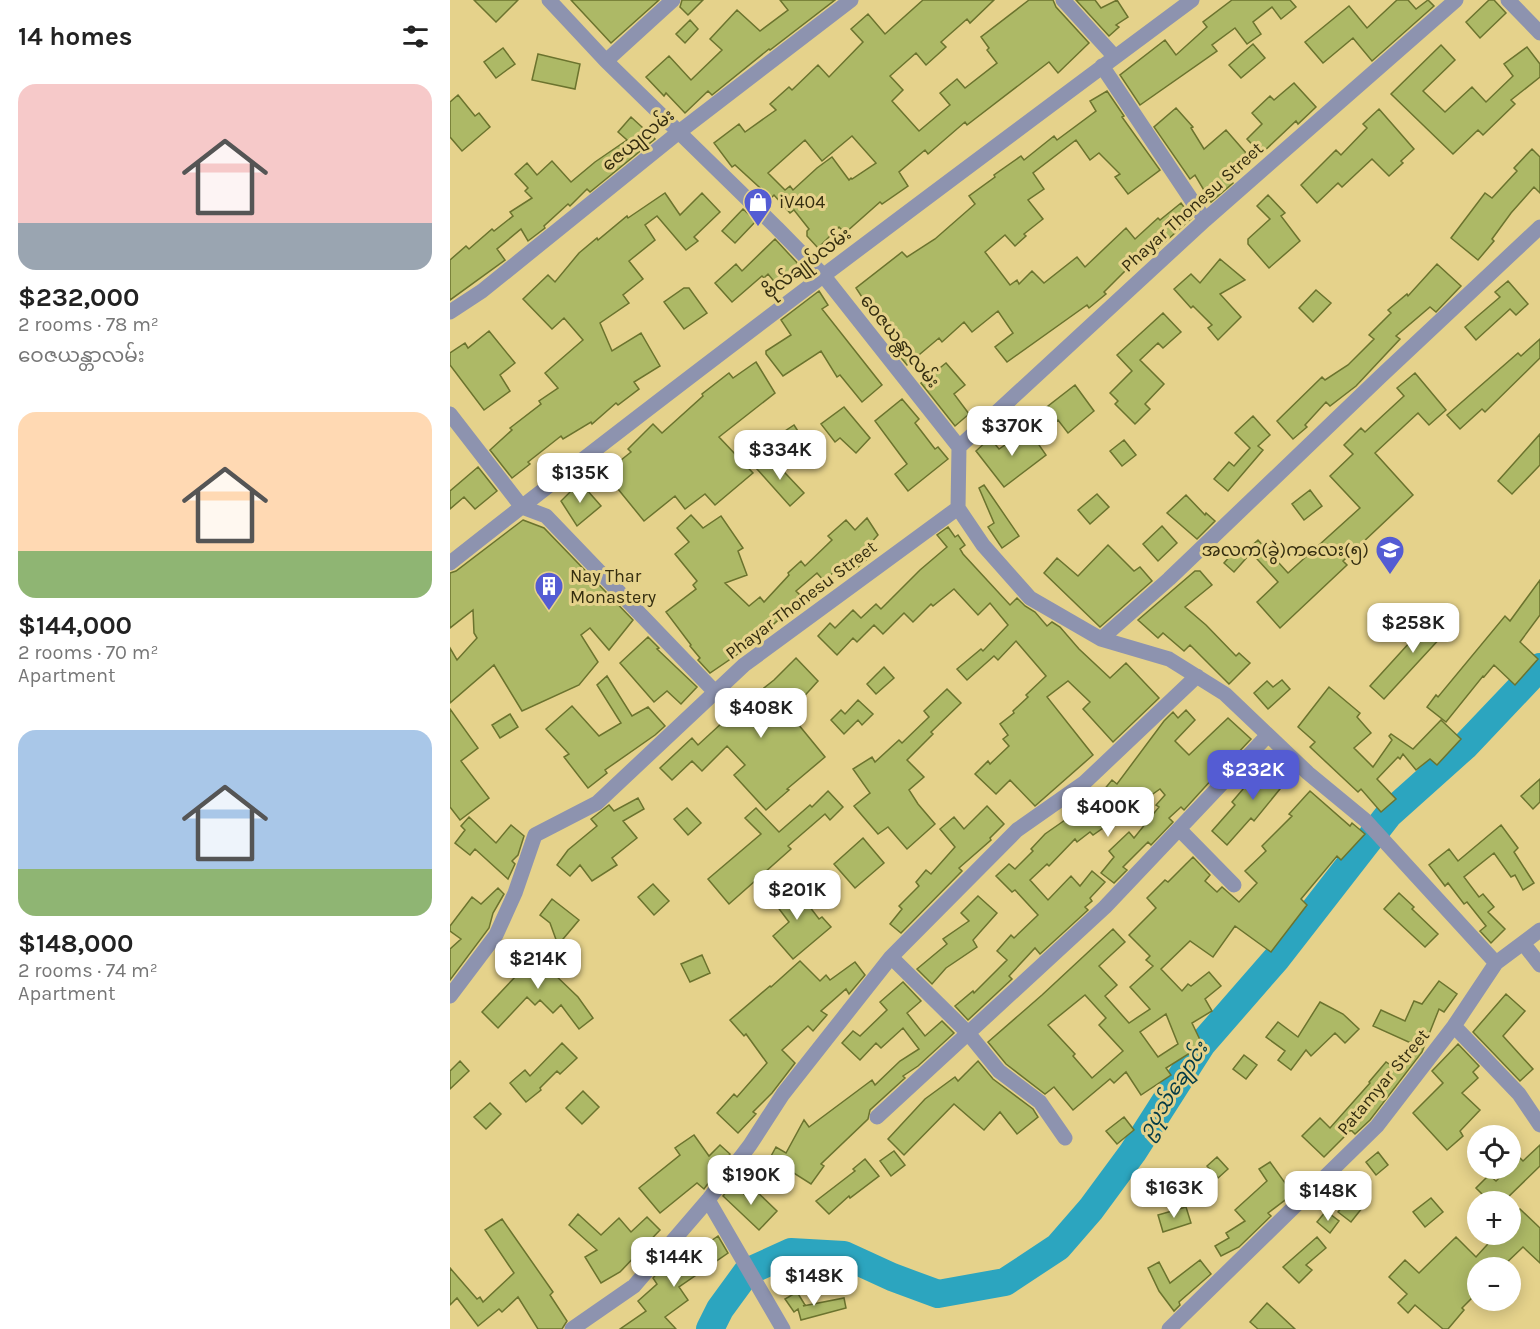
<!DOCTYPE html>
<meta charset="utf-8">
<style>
body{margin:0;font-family:Karla,"Noto Sans Myanmar",sans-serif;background:#f6f6f6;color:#222;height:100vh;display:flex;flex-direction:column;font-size:22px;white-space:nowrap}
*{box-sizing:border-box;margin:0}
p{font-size:20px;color:#767676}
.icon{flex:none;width:33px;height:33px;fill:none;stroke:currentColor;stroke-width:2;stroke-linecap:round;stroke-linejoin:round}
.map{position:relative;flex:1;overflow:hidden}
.details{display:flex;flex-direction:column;background:#fff;width:450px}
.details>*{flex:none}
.buttons{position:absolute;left:1017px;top:1125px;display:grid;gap:12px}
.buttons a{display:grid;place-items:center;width:54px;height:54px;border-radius:50%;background:#fff;box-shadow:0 3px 15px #0003;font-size:30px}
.price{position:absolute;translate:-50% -51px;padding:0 14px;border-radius:12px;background:#fff;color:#222;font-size:20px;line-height:39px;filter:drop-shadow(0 2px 3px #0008)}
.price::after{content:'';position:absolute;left:50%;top:36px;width:18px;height:14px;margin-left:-9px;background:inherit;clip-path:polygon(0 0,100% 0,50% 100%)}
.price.selected{background:#545cd3;color:#fff}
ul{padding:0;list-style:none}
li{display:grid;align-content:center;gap:12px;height:318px;padding:0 18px}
li span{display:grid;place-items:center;height:186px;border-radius:18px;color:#555}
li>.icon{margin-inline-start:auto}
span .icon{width:108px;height:108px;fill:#fffc;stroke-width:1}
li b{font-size:26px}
h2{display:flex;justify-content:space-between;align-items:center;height:72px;padding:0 18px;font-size:26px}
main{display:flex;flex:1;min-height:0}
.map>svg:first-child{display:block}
</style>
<main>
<section class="details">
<h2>14 homes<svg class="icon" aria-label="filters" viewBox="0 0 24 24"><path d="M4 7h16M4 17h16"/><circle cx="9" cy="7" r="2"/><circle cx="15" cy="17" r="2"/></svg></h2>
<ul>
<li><span style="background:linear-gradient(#f6c9c9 75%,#9aa5b1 0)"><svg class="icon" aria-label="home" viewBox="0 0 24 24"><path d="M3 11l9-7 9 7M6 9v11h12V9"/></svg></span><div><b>$232,000</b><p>2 rooms · 78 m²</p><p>ဝေဇယန္တာလမ်း</p></div></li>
<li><span style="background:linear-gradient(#ffd9b3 75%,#8fb573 0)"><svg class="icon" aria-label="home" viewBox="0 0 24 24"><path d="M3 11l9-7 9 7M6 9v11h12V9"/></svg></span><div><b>$144,000</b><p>2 rooms · 70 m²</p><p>Apartment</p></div></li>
<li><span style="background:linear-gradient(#a9c7e8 75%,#8fb573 0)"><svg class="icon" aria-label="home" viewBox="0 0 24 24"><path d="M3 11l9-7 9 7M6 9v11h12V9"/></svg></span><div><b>$148,000</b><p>2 rooms · 74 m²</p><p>Apartment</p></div></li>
</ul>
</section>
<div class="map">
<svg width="1090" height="1329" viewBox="0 0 1090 1329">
<rect width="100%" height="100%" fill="#e5d28b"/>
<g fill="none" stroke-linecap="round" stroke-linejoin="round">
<!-- river -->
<path stroke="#2ca5bf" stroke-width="28" d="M260,1329L270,1309L297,1272L341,1252L394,1255L442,1277L488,1294L555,1282L608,1247L641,1209L683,1152L752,1044L827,958L939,814L1015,746L1090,667"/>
</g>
<!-- building -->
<path fill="#adb966" stroke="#6b732e" stroke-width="1.5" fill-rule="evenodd" d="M24,0H68L46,22Z
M121,0H209L161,43Z
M232,0H253L238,15L230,7Z
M330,0H385L320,50L319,49L262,95L258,91L235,113L216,93L214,96L196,77L219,56L241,80L272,50L260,39L287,10L310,31L338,10Z
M473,0H544L520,23L517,19L491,42L496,47L476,65L466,53L440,76L453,90L442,101L469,131L500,105L490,93L507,79L515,88L547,63L537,50L539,48L531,37L579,0H603L606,7L639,43L608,73L599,62L517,125L515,122L478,154L475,150L449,172L458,186L432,204L430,202L395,233L389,227L368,248L357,236V231L359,229L344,210L340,213L324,195L321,198L285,165L282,167L264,143L289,124L295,132L326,110L320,104L339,87L342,90L368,65L379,77L413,42L401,29L418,14L435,34ZM402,136L426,163L402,179L401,178L399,180L382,157L367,168L343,190L340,186L335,190L318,173L355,140L372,161Z
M626,0H645L651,8L667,0L678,17L666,25L669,27L659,36Z
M782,0H840L846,7L831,19L822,7L803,22L811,34L797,44L785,28L762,45L767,51L690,105L670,75L715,40L726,55L757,27L753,22Z
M947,0H958L966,9L978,0L984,6L922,61L903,38L873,63L855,42L899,6L917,28Z
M1039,0H1044L1056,13L1030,38L1016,22Z
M240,20L248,29L235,43L226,34Z
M803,44L815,58L791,78L779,65Z
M991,45L1005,60L973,91L995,112L1022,87L1036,102L1063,76L1054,64L1077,47L1090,64V77L1061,100L1065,104L1033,135L1028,130L1003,154L941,94Z
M53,48L65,64L46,78L34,62Z
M88,54L130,64L125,89L82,80Z
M844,83L866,107L848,124L846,121L811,154L797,139L812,124L802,113L820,96L824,100Z
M657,91L674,116L672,117L710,170L678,194L665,177L670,174L649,153L640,160L626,140L583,173L594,189L578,200L593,219L574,234L576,236L565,246L555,235L535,252L560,285L567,280L569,284L582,271L594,283L627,257L635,267L676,228L685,239L708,218L710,220L731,203L742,218L707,249L703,245L675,269L676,270L654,292L656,294L639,308L637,305L557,362L545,347L563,333L548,311L522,332L514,322L492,342L489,338L457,365L444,349L449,345L425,317L406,288L452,252L457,257L485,239L525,204L519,196L545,177L544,175L571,156L574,160L604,136L607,140L646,111L640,101Z
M8,95L25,116L29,113L40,127L12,151L0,137V102Z
M726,108L743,127L741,128L754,149L776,130L796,153L775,170L783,183L761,202L745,175L740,179L704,127Z
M929,109L964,149L951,161L953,163L939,176L922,159L892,187L888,183L867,203L851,185L886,150L891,155L917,128L913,124Z
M181,117L205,139L140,192L137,189L120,206L118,204L94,226L95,228L78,241L71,229L47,249L55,260L0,300V260L16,246L19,249L42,229L44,231L63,216L60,212L82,198L75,191L78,188L65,174L77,163L87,175L102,161L121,182L145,162L177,140L168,132Z
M1082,149L1090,157V193L1084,187L1061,213L1042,239L1044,241L1028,260L1001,238L1035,193L1042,198L1067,171L1064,168Z
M215,193L230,215L252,193L270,212L244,237L248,241L236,250L207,216L195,225L205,240L179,261L193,279L173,295L179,303L150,323L162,351L191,333L210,366L184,382L189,389L168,405L166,403L142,424L141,422L113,439L111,436L78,462L80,464L62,478L40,450L62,430L60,428L91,404L89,401L108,388L95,373L133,340L114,318L102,329L73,299L98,275L105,282L129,253L147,238L148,240L177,216L178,218Z
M818,195L835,213L831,216L850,241L819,268L798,244V239L820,219L807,206Z
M293,209L306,221L285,243L272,231Z
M325,239L351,267L327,285L318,274L314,278L312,276L282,302L265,283L286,264L292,271Z
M770,259L795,280L770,294L791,317L768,340L758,328L762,325L743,306L741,308L724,289L741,274L750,283Z
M987,264L1011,286L986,312L980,307L946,336L950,339L906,386L880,406L876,402L855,425L857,427L843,439L827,421L872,377L875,380L898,365L924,339L919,335L941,313L938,310L957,294L958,296Z
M1058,281L1078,304L1066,315L1060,309L1026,340L1015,327L1050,297L1045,292Z
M234,288H239L257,313L234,329L214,302Z
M866,290L881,303L863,322L849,308Z
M369,291L378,305L372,309L432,385L412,402L390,375L387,377L371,351L333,376L316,354V351L341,335L331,320Z
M713,313L731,332L713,348L708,343L690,360L714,384L695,404L700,409L685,424L665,404L668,401L660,393L682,371L667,355Z
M39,331L65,363L50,375L60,391L34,410L0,365V353L15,343L18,348Z
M1090,339V358L1035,412L1032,409L1010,429L997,415L1068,353L1071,356Z
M306,362L325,393L269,437L303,473L265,505L255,494L235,509L225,496L194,521L155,473L181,452L178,449L203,424L212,433L253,396L252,394L279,373L283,378Z
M496,363L515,385L504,394L519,414L505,426L471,383Z
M965,373L996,410L979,425L968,413L925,453L963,495L893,561L897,565L830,628L807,602L828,582L798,549L808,540L838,573L910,508L880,476L903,454L894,445L911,428L915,432L954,396L947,388Z
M625,385L644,411L618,433L608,420L603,424L593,410Z
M452,399L469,419L465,423L485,449L488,447L498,459L458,491L445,474L457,464L425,421Z
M394,407L420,438L406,453L390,438L385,442L371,424Z
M803,416L820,435L808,446L813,450L778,491L764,479L779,462L784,466L800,448L785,433Z
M344,425L353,439V444L337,455L326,437Z
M578,429L596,455L554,487L526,451L540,438L549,449Z
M1090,434V465L1062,494L1048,481Z
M674,440L686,455L672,466L660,451Z
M320,457L354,493L340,506L307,469Z
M28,467L47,491L25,509L14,497L0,509V491Z
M130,482L151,506L127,526L111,501Z
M534,485L569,536L552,548L538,527L544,523L529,488Z
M860,490L872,506L854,520L842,504Z
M647,494L659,507L640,524L628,510Z
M736,495L755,515L756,513L765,521L747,539L717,513Z
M241,515L253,528L271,516L293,548L288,551L297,575L275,583L299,606L310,597L314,602L339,575L338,573L351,561L355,566L382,540L378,536L396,520L405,530L417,518L428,535L418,546L424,553L406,569L398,559L374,581L367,573L346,591L353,598L337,615L335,614L306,640L307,641L260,673L248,660L250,658L240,646L241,645L216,612L246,589L243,585L247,581L225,554L239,542L227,528Z
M73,520L94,528L183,620L159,650L140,628L131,635L148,662L129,685L72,711L44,665L0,703V648L7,660L27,638L24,633L23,610L0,628V573L6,571Z
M712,526L727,543L708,561L693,544Z
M498,527L505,537L508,535L515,545L510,549L513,554L560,605L567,598L575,606L585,612L597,626L602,622L610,627L629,649L660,678L676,663L709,698L663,742L633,709L640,702L618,681L597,697L643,755L585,806L560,780L546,794L525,774L538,761L540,764L559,746L553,739L558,735L550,724L564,713L563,711L578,697L576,695L596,676L566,641L548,660L544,656L517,680L507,669L531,649L533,651L558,625L540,603L528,615L504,589L483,606L481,604L463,622L454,613L433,634L424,625L407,642L403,638L387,655L368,636L380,623L385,628L403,610L411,618L426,604L431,609L470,570L497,547L487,535Z
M658,545L684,571L690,567L702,581L650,627L594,573L607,558L628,576Z
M789,546L799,555L784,572L774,563Z
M745,571H750L762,585L735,607L756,625L786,656L789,653L800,663L779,684L740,645L734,651L713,633L708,638L688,620Z
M1090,580V615L1070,642L1088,659L1065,685L1044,665L1034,677L1033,676L996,722L977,707L986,695L988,697L1055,616L1060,621Z
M991,608L1005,622L934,699L920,686Z
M198,637L209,648L207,649L247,687L231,704L217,691L204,702L170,663Z
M346,658L368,681L339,713L375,757L337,789L339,790L316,810L284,775L295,765L277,746L252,771L242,761L222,780L210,768L242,738L248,745L286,710L324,680Z
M434,667L444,678L426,694L417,684Z
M157,676L182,716L198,707L215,726L205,735L155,770L157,773L138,788L114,757L119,754L96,729L122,706L149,736L171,723L147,685Z
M832,680L840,689L818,709L804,693L817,681L823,687Z
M879,687L910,713L907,717L921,733L904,748L923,767L942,740L939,736L941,734L963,749L991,720L1011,739L987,765L980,759L966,770L953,754L950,759L948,757L927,779L946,799L931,812L911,789L908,792L860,747L865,742L848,727Z
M497,689L511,703L481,732L483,734L457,760L474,777L459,790L468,804L485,824L457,849L438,827L428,834L404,806L420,793L403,769L422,757L425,762L449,740L452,743L479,717L474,711Z
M408,700L423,714L412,725L408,720L394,734L381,720L391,710L395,714Z
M0,709L28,748L11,761L39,798L10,820L0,807Z
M736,710L745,720L725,741L739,755L778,718L801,739L785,756L784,755L734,810L731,807L719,818L723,822L701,845L698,842L673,867L677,870L664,883L651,873L664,857L659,851L679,832L684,838L709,807L706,805L715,795L710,789L697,798L689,792L669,817L643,835L640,832L627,842L625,839L599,866L597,864L580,880L598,900L621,876L630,886L642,871L655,882L640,898L642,901L635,907L638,910L590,954L585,948L559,976L562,979L518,1020L505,1006L523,991L524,993L557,960L547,951L561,935L564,938L588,915L565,890L562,892L546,876L559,864L565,869L583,851L581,849L595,834L648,797L662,780L667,784L714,721L723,712L728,718Z
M60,714L68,727L50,738L42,725Z
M824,758L843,773L804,821L801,818L777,845L762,831L785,805L782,802L799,782L803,785Z
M1090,779V802L1083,809L1071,796Z
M378,791L393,807L380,820L375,814L338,846L341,849L279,904L258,879L311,834L295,818L306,808L329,832L360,805L362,807Z
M860,791L900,826L902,823L915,834L891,860L887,856L851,899L857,905L821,952L785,926L763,957L740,941L711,969L732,991L738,984L741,986L759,972L771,986L755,999L762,1011L742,1023L752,1044L738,1050L740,1053L716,1068L721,1075L691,1095L676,1072L664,1083L660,1079L623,1110L604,1087L595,1094L556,1064L538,1042L592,995L663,929L675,942L649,966L667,985L655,996L679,1023L700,1009L680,987L703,966L696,960L700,956L679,935L706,908L697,898L715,880L718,882L743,857L760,875L755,881L767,892L772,887L789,902L807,883L795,871L816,851L812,846L842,816L839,814ZM635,995L656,1018L649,1025L673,1051L642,1078L623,1056L625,1054L598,1025ZM716,1014L728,1044L708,1057L690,1032Z
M188,798L194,809L173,821L187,838L162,858L167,865L142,881L130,865L120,876L107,865L118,850L147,826L141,819L159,805L164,811Z
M537,806L554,824L540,838L541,840L509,868L512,871L451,933L440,924L452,909L449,906L469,886L466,882L476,870L481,874L505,847L490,829L504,817L514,829Z
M237,808L251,823L238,835L224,819Z
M19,817L46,843L61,825L74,836L68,855L62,861L65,864L58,879L25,849L20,855L5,843L15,830L11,826Z
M1051,825L1068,848L1064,852L1084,883L1073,890L1065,875L1061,877L1044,853L1014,877L1029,897L1033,894L1044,907L1038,912L1055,929L1041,943L1030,931L1036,926L1017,902L1014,904L998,883L995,886L979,865L999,849L1008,861Z
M413,838L434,863L405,888L384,864Z
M340,881L369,919L372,917L381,927L343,959L323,936L339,922L320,897Z
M203,884L219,901L204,915L188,897Z
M48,888L54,894L43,913L39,928L0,980V949L11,939L0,931V926L22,897L31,904Z
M949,893L964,907L962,909L988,934L975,947L934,909Z
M528,896L547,913L523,940L527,947L496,968L482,984L467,969L497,944L493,939L519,921L511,913Z
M102,899L129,920L108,945L100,923L90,915Z
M96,941L115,956L102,972L128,997L143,1018L129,1029L111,1005L103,1013L90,1000L85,1005L77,997L48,1028L32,1012L65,977L63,975L80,957L82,958Z
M252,955L260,973L240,982L231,964Z
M350,961L370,981L376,975L380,980L405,962L415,975L399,994L396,989L371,1011L377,1015L363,1031L358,1026L332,1050L345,1063L322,1093L303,1112L306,1114L288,1133L267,1113L284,1094L287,1097L317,1063L296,1034L294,1036L280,1020L320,986L321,987Z
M989,981L1007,994L994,1012L989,1009L972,1052L920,1120L905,1134L901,1130L874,1157L852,1136L870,1118L880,1128L920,1083L919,1082L936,1062L942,1066L961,1043L923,1026L931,1010L955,1021L964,1001L972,1004Z
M453,982L471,1001L457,1013L475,1036L492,1021L504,1033L468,1066L453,1076L455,1078L420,1110L418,1119L371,1164L374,1166L361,1184L320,1158L326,1147L336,1153L354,1120L359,1127L422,1080L425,1085L450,1061L469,1049L453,1028L431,1048L426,1043L410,1060L392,1043L403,1031L410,1036L437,1010L430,1002Z
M1056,994L1075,1011L1053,1036L1083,1069L1070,1081L1023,1032Z
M870,1002L893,1014L909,1029L895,1043L885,1033L861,1056L856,1050L841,1070L828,1060L835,1051L816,1037L828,1022L848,1037Z
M112,1043L127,1058L110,1074L107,1071L90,1088L91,1090L76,1102L60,1083L75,1070L80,1076Z
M1008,1044L1029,1066L1023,1072L1028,1078L1012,1093L1030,1110L1010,1131L1013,1136L997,1150L963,1113L993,1083L982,1071Z
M794,1055L807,1065L796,1079L783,1069Z
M10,1061L19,1071L0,1089V1071Z
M528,1061L543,1079L583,1109L588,1117L567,1134L550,1112L534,1130L504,1104L454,1155L438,1139L475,1099L505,1077L508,1081Z
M133,1091L149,1107L132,1124L116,1108Z
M40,1103L51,1114L36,1129L24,1117Z
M674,1117L684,1130L667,1144L656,1131Z
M244,1135L259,1156L270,1145L280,1154L254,1189L247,1183L210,1213L189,1188L230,1155L225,1148Z
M1090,1145V1166L1053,1202H1040L1026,1188L1039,1175L1046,1181L1070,1158L1073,1161Z
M444,1151L455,1165L441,1176L430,1161Z
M928,1152L938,1165L926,1175L916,1162Z
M767,1157L778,1169L768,1178L757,1166Z
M415,1159L429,1176L400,1198L399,1196L379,1214L366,1201L405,1171L403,1169Z
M820,1162L843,1194L818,1213L821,1216L789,1247L771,1256L765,1246L779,1238L776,1233L795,1221L785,1210L817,1181L809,1169Z
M282,1184L295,1195L302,1187L327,1211L309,1230L273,1196Z
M904,1193L916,1203L901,1222L888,1212Z
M981,1198L993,1212L975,1227L963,1212Z
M736,1207L741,1223L713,1232L708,1215Z
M1070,1209L1090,1228V1263L1073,1247L1051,1268H1028V1292L1012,1308L1014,1310L998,1329H993L965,1305L958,1313L948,1303L957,1294L939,1277L955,1260L969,1273L1006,1237L1026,1257L1047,1234H1060V1218Z
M876,1211L889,1221L880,1233L867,1222Z
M128,1214L151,1235L169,1218L181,1232L197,1217L210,1230L170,1272L151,1283L135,1257L147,1250L119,1225Z
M52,1219L103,1292L100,1295L117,1321L112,1329H88L68,1297L52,1312L49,1309L28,1326L7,1298L0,1305V1268L27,1299L30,1297L33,1302L64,1273L35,1230Z
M268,1236L278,1253L229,1287L238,1300L215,1317L226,1329H170L196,1311L188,1301L207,1284L203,1278L216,1263L220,1270Z
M867,1237L876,1248L856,1265L862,1270L849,1283L833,1267Z
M750,1260L761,1274L729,1302L730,1305L724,1311L709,1291L698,1268L709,1262L720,1283Z
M347,1292L355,1305L353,1306L394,1298L396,1308L351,1320L348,1309L344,1312L335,1299Z
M817,1303L845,1329H808L800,1322Z"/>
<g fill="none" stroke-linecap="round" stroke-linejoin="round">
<!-- street -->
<path stroke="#8d93af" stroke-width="15" d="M99,0L156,61L327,228L373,275L509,447L508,508L533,545L580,598L651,639L719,659L775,694L858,773L915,820L1046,963
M613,0L665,57
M1058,0L1090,33
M156,61L223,0
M652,66L755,220
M0,312L32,291L229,132L401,0
M0,414L72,507L96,516L265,692
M509,447L755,220L1006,0
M0,563C244,371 493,185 742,0
M651,639L719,579L931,376L1090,227
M729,829L784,885
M1073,943L1090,965
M441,957L518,1033L549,1071L590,1102L615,1138
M0,996L46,935L65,893L85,835L147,803L294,665L508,508
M1004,1026L1069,1094L1090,1125
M427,1117L655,907L818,735
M258,1200L333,1329
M122,1329L184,1286L258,1200L300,1145L333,1094L441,957L567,830L634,783L747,676
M719,1329L927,1126L1004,1026L1046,963L1090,930"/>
</g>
<!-- icons -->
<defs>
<g id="shop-pin" transform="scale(1.5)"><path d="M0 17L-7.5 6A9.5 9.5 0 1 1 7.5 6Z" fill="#545cd3" stroke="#e5d28b"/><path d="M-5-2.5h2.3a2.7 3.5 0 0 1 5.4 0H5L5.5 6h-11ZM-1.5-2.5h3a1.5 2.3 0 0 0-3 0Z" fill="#fff"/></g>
<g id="school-pin" transform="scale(1.5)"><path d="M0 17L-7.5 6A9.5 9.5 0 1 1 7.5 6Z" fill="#545cd3" stroke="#e5d28b"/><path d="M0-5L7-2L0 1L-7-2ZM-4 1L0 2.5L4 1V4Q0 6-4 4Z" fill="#fff"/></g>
<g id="building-pin" transform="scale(1.5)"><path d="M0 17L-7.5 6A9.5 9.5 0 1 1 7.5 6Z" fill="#545cd3" stroke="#e5d28b"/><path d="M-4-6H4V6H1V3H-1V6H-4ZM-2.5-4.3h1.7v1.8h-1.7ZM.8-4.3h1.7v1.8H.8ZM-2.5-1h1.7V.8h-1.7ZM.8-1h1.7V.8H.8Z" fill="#fff"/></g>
</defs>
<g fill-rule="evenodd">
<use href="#shop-pin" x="308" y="202"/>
<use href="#school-pin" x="940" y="550"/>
<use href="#building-pin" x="99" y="586"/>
</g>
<g text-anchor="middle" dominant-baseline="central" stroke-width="6" stroke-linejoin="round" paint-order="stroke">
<!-- street labels -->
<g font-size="18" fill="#352e10" stroke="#e5d28b">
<text transform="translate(188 140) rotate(-39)">ဇေယျလမ်း</text>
<text transform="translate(742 207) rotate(-42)">Phayar Thonesu Street</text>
<text transform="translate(357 263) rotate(-37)">ဗိုလ်ချုပ်လမ်း</text>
<text transform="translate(450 341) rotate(51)">ဝေဇယန္တာလမ်း</text>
<text transform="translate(351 600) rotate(-37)">Phayar Thonesu Street</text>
<text transform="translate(933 1082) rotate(-50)">Patamyar Street</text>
</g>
<!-- poi labels -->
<g font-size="18" fill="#352e10" stroke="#e5d28b" text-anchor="start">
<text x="329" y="202">iV404</text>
<text x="919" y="550" text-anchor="end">အလက(ခွဲ)ကလေး(၅)</text>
<text x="120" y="576">Nay Thar<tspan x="120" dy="21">Monastery</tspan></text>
</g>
<!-- water labels -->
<g font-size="20" font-style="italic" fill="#043b46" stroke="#e5d28b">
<text transform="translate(723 1090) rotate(-57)">ဥပုသ်ချောင်း</text>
</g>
</g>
</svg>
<div class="buttons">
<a><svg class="icon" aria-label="locate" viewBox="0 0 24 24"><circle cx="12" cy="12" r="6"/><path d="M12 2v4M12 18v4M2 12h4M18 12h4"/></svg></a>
<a>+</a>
<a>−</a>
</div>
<b class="price" style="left:562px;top:457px">$370K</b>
<b class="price" style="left:330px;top:481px">$334K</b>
<b class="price" style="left:130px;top:504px">$135K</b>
<b class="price" style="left:963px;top:654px">$258K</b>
<b class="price" style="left:311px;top:739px">$408K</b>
<b class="price selected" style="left:803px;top:801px">$232K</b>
<b class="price" style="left:658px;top:838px">$400K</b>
<b class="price" style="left:347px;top:921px">$201K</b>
<b class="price" style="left:88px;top:990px">$214K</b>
<b class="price" style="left:301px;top:1206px">$190K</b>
<b class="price" style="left:724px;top:1219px">$163K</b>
<b class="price" style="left:878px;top:1222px">$148K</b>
<b class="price" style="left:224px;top:1288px">$144K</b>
<b class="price" style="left:364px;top:1307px">$148K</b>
</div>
</main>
